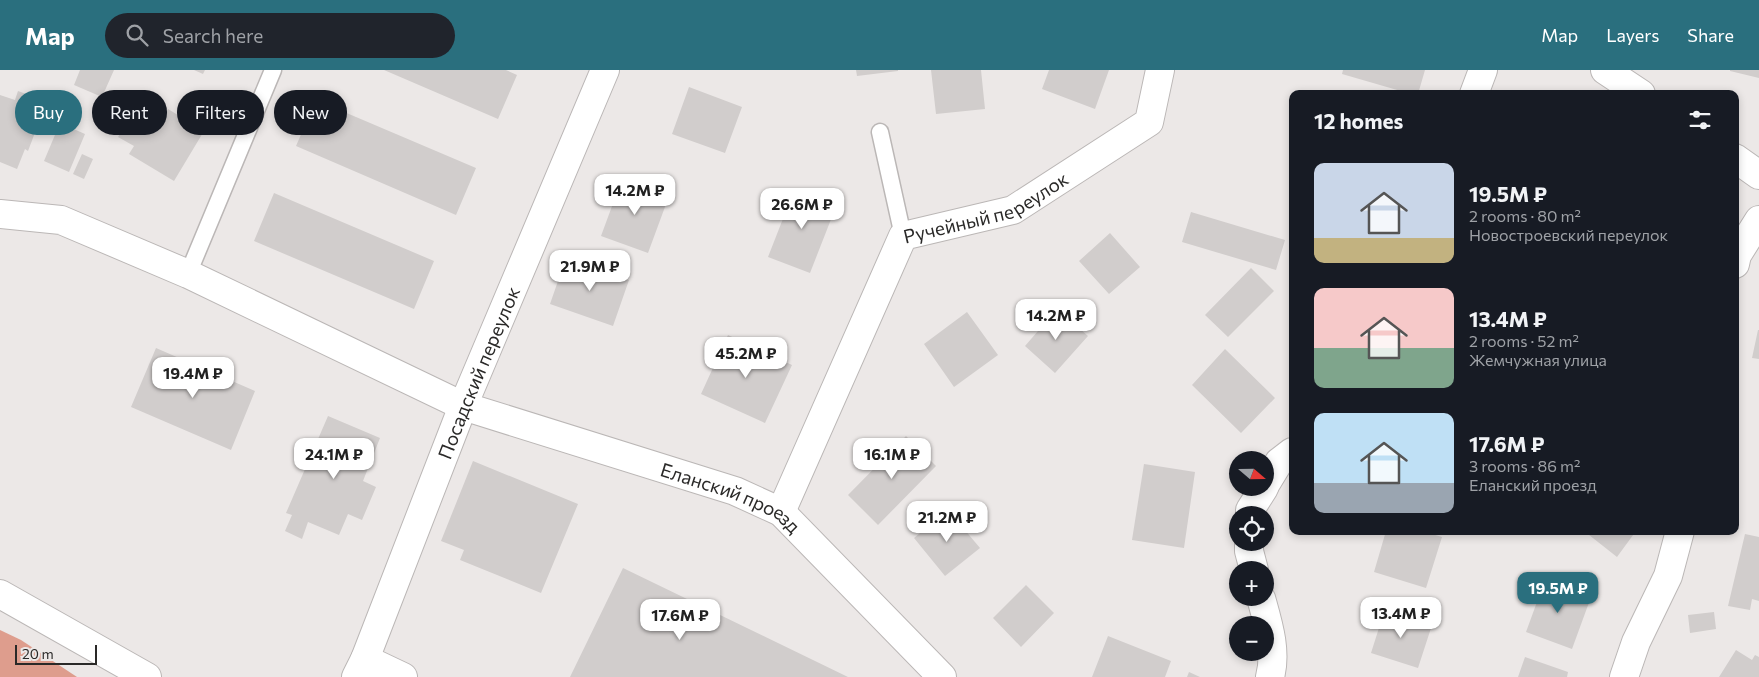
<!DOCTYPE html>
<meta charset="utf-8">
<style>
body{margin:0;font-family:Commissioner,sans-serif;background:#20242c;color:#f1f3f6;height:100vh;display:flex;flex-direction:column;font-size:19px;white-space:nowrap}
*{box-sizing:border-box;margin:0}
p{font-size:16px;color:#9ea1a6}
.icon{flex:none;width:28px;height:28px;fill:none;stroke:currentColor;stroke-width:2;stroke-linecap:round;stroke-linejoin:round}
.map{position:relative;flex:1;overflow:hidden}
.side{position:absolute;left:1289px;top:20px;width:450px;height:445px;display:flex;flex-direction:column;background:#171b24;border-radius:10px;box-shadow:0 2px 8px #0003}
.side>*{flex:none}
.top-card{position:absolute;left:15px;top:20px;width:475px;height:45px;display:flex;gap:10px}
.needle{width:32px;rotate:110deg}
.controls{position:absolute;left:1229px;top:381px;display:grid;gap:10px}
.controls a{display:grid;place-items:center;width:45px;height:45px;border-radius:50%;background:#171b24;box-shadow:0 2px 8px #0003;font-size:25px}
.scale{position:absolute;left:15px;bottom:12px;width:82px;box-sizing:border-box;padding-left:5px;border:2px solid #2a2928;border-top:0;font-size:14px;line-height:18px;white-space:nowrap;color:#2a2928;-webkit-text-stroke:4px #ece8e7;paint-order:stroke}
.price{position:absolute;translate:-50% -42px;padding:0 11px;border-radius:10px;background:#fff;color:#222;font-size:16px;line-height:32px;filter:drop-shadow(0 1px 2px #0008)}
.price::after{content:'';position:absolute;left:50%;top:30px;width:15px;height:11px;margin-left:-8px;background:inherit;clip-path:polygon(0 0,100% 0,50% 100%)}
.price.selected{background:#2a6f7e;color:#fff}
ul{padding:0;list-style:none}
li{display:flex;align-items:center;gap:15px;height:125px;padding:0 25px}
li span{display:grid;place-items:center;flex:none;width:140px;height:100px;border-radius:10px;color:#555}
li>.icon{margin-inline-start:auto}
span .icon{width:60px;height:60px;fill:#fffc;stroke-width:1}
li b{font-size:21px}
h2{display:flex;justify-content:space-between;align-items:center;height:60px;padding:0 25px;font-size:21px}
.chip{padding:0 18px;border-radius:22px;background:#171b24;box-shadow:0 2px 8px #0003;font-size:18px;line-height:45px}
.chip.selected{background:#2a6f7e;color:#fff}
header{display:flex;align-items:center;gap:30px;box-sizing:border-box;height:70px;padding:0 25px;background:#2a6f7e;color:#fff}
header strong{font-size:24px}
nav{display:flex;gap:28px;margin-inline-start:auto;font-size:18px}
.search{width:350px;height:45px;background:#20242c;display:flex;align-items:center;gap:12px;box-sizing:border-box;padding:0 18px;border-radius:28px;color:#9ea1a6;font-size:19px}
.map>svg:first-child{display:block}
</style>
<header>
<strong>Map</strong>
<div class="search"><svg class="icon" aria-label="search" viewBox="0 0 24 24"><circle cx="10" cy="10" r="6"/><path d="M15 15l6 6"/></svg>Search here</div>
<nav><a>Map</a><a>Layers</a><a>Share</a></nav>
</header>
<div class="map">
<svg width="1759" height="607" viewBox="0 0 1759 607">
<rect width="100%" height="100%" fill="#ece8e7"/>
<!-- forest -->
<path fill="#de9d8d" d="M0,560L21,570L77,607H0Z"/>
<!-- building -->
<path fill="#d1cdcc" d="M80,0H114L102,27L74,15Z
M194,0H205L203,4Z
M384,0H506L517,5L498,49Z
M856,0H898V1L857,6Z
M931,0H981L985,39L936,44Z
M1049,0H1109L1095,39L1042,19Z
M1343,0H1425L1418,24H1411L1342,4Z
M1730,0H1759V8L1730,1Z
M689,17L742,37L725,83L672,64Z
M213,20L228,27L222,40L207,33Z
M18,21L37,28L33,38L40,41L33,59L36,60L28,81L25,79L17,99L0,92V25L15,30Z
M316,30L476,98L456,145L296,76Z
M148,37L164,46L168,39L204,61L174,111L129,84L134,76L118,67L133,44L141,49Z
M212,38L226,44L219,59L205,52Z
M60,53L85,64L69,102L44,91Z
M82,84L93,89L84,109L73,104Z
M622,109L669,126L648,183L601,166Z
M795,118L837,134L810,203L768,187Z
M274,123L434,191L414,239L254,171Z
M1191,142L1285,170L1276,200L1182,172Z
M1110,163L1140,197L1109,224L1079,191Z
M566,188L629,210L613,256L550,234Z
M1251,198L1274,221L1228,267L1205,245Z
M1057,239L1088,266L1055,303L1025,276Z
M967,242L998,285L954,317L924,274Z
M1758,260H1759V289L1752,288Z
M728,265L792,295L765,353L701,324Z
M156,278L255,321L231,380L131,337Z
M1225,279L1275,328L1241,363L1192,315Z
M328,346L380,368L363,411L376,417L362,450L348,444L339,465L308,452L302,469L285,461L292,445L286,443Z
M906,366L936,396L878,455L848,425Z
M473,391L578,434L541,523L460,490L464,480L441,471Z
M1144,394L1195,402L1184,478L1132,470Z
M948,440L980,478L945,506L914,468Z
M1386,461H1422L1442,467L1426,518L1374,502Z
M1584,461H1636L1617,487Z
M1745,464L1759,467V531L1752,529L1750,540L1728,536Z
M623,498L848,607H570Z
M1545,510L1591,527L1572,579L1526,562Z
M1026,515L1054,543L1021,577L993,548Z
M1385,539L1432,555L1418,598L1371,583Z
M1714,542L1716,559L1690,563L1688,545Z
M1108,566L1171,591L1165,607H1092Z
M1736,580L1752,590L1755,585L1759,587V607H1719Z
M1525,587L1568,602L1567,607H1518Z
M1189,602L1200,607H1187Z"/>
<g fill="none" stroke-linecap="round" stroke-linejoin="round">
<!-- service casing -->
<g stroke="#bbb7b6" stroke-width="19">
<path id="service" d="M880,62L903,166
M188,204L273,0"/>
</g>
<!-- minor casing -->
<g stroke="#bbb7b6" stroke-width="30">
<g id="minor">
<path d="M1605,0L1641,24"/>
<path d="M1474,24L1483,0"/>
<path d="M1735,88L1759,105"/>
<path id="s1" d="M0,144L61,150L188,204L463,336L735,421L781,442L942,607"/>
<path d="M1735,194L1737,185L1759,150"/>
<path d="M1265,415L1279,392L1292,382"/>
<path id="s2" d="M781,442L903,166L1013,140L1149,52L1160,0"/>
<path d="M1250,445V440L1264,418"/>
<path d="M1249,472V481L1254,500"/>
<path d="M1261,528C1268,553 1277,581 1270,607"/>
<path d="M365,589L403,607"/>
<path id="s3" d="M356,607L365,589L463,336L605,0"/>
<path d="M1624,607L1636,572L1668,506L1680,461"/>
</g>
</g>
<!-- primary casing -->
<g stroke="#bbb7b6" stroke-width="30">
<path id="primary" d="M0,524L147,607"/>
</g>
<!-- service -->
<use href="#service" stroke="#fff" stroke-width="16"/>
<!-- minor -->
<use href="#minor" stroke="#fff" stroke-width="28"/>
<!-- primary -->
<use href="#primary" stroke="#fff" stroke-width="28"/>
</g>
<g text-anchor="middle" dominant-baseline="central" stroke-width="5" stroke-linejoin="round" paint-order="stroke">
<!-- street labels -->
<g font-size="19" fill="#2a2928" stroke="#ece8e7">
<text stroke="none"><textPath href="#s2" startOffset="390">Ручейный переулок</textPath></text>
<text stroke="none"><textPath href="#s3" startOffset="328">Посадский переулок</textPath></text>
<text stroke="none"><textPath href="#s1" startOffset="788">Еланский проезд</textPath></text>
</g>
</g>
</svg>
<div class="controls">
<a><svg class="needle" viewBox="-14 -14 28 28"><path d="M0-13l5 13h-10z" fill="#e53935"/><path d="M0 13l5-13h-10z" fill="#9ea1a6"/></svg></a>
<a><svg class="icon" aria-label="locate" viewBox="0 0 24 24"><circle cx="12" cy="12" r="6"/><path d="M12 2v4M12 18v4M2 12h4M18 12h4"/></svg></a>
<a>+</a>
<a>−</a>
</div>
<div class="scale">20 m</div>
<b class="price" style="left:635px;top:146px">14.2M ₽</b>
<b class="price" style="left:802px;top:160px">26.6M ₽</b>
<b class="price" style="left:590px;top:222px">21.9M ₽</b>
<b class="price" style="left:1056px;top:271px">14.2M ₽</b>
<b class="price" style="left:746px;top:309px">45.2M ₽</b>
<b class="price" style="left:193px;top:329px">19.4M ₽</b>
<b class="price" style="left:334px;top:410px">24.1M ₽</b>
<b class="price" style="left:892px;top:410px">16.1M ₽</b>
<b class="price" style="left:947px;top:473px">21.2M ₽</b>
<b class="price selected" style="left:1558px;top:544px">19.5M ₽</b>
<b class="price" style="left:1401px;top:569px">13.4M ₽</b>
<b class="price" style="left:680px;top:571px">17.6M ₽</b>
<div class="top-card">
<a class="chip selected">Buy</a>
<a class="chip">Rent</a>
<a class="chip">Filters</a>
<a class="chip">New</a>
</div>
<section class="side">
<h2>12 homes<svg class="icon" aria-label="filters" viewBox="0 0 24 24"><path d="M4 7h16M4 17h16"/><circle cx="9" cy="7" r="2"/><circle cx="15" cy="17" r="2"/></svg></h2>
<ul>
<li><span style="background:linear-gradient(#c9d6e8 75%,#c2b280 0)"><svg class="icon" aria-label="home" viewBox="0 0 24 24"><path d="M3 11l9-7 9 7M6 9v11h12V9"/></svg></span><div><b>19.5M ₽</b><p>2 rooms · 80 m²</p><p>Новостроевский переулок</p></div></li>
<li><span style="background:linear-gradient(#f6c9c9 60%,#7fa58c 0)"><svg class="icon" aria-label="home" viewBox="0 0 24 24"><path d="M3 11l9-7 9 7M6 9v11h12V9"/></svg></span><div><b>13.4M ₽</b><p>2 rooms · 52 m²</p><p>Жемчужная улица</p></div></li>
<li><span style="background:linear-gradient(#bfe0f5 70%,#9aa5b1 0)"><svg class="icon" aria-label="home" viewBox="0 0 24 24"><path d="M3 11l9-7 9 7M6 9v11h12V9"/></svg></span><div><b>17.6M ₽</b><p>3 rooms · 86 m²</p><p>Еланский проезд</p></div></li>
</ul>
</section>
</div>
